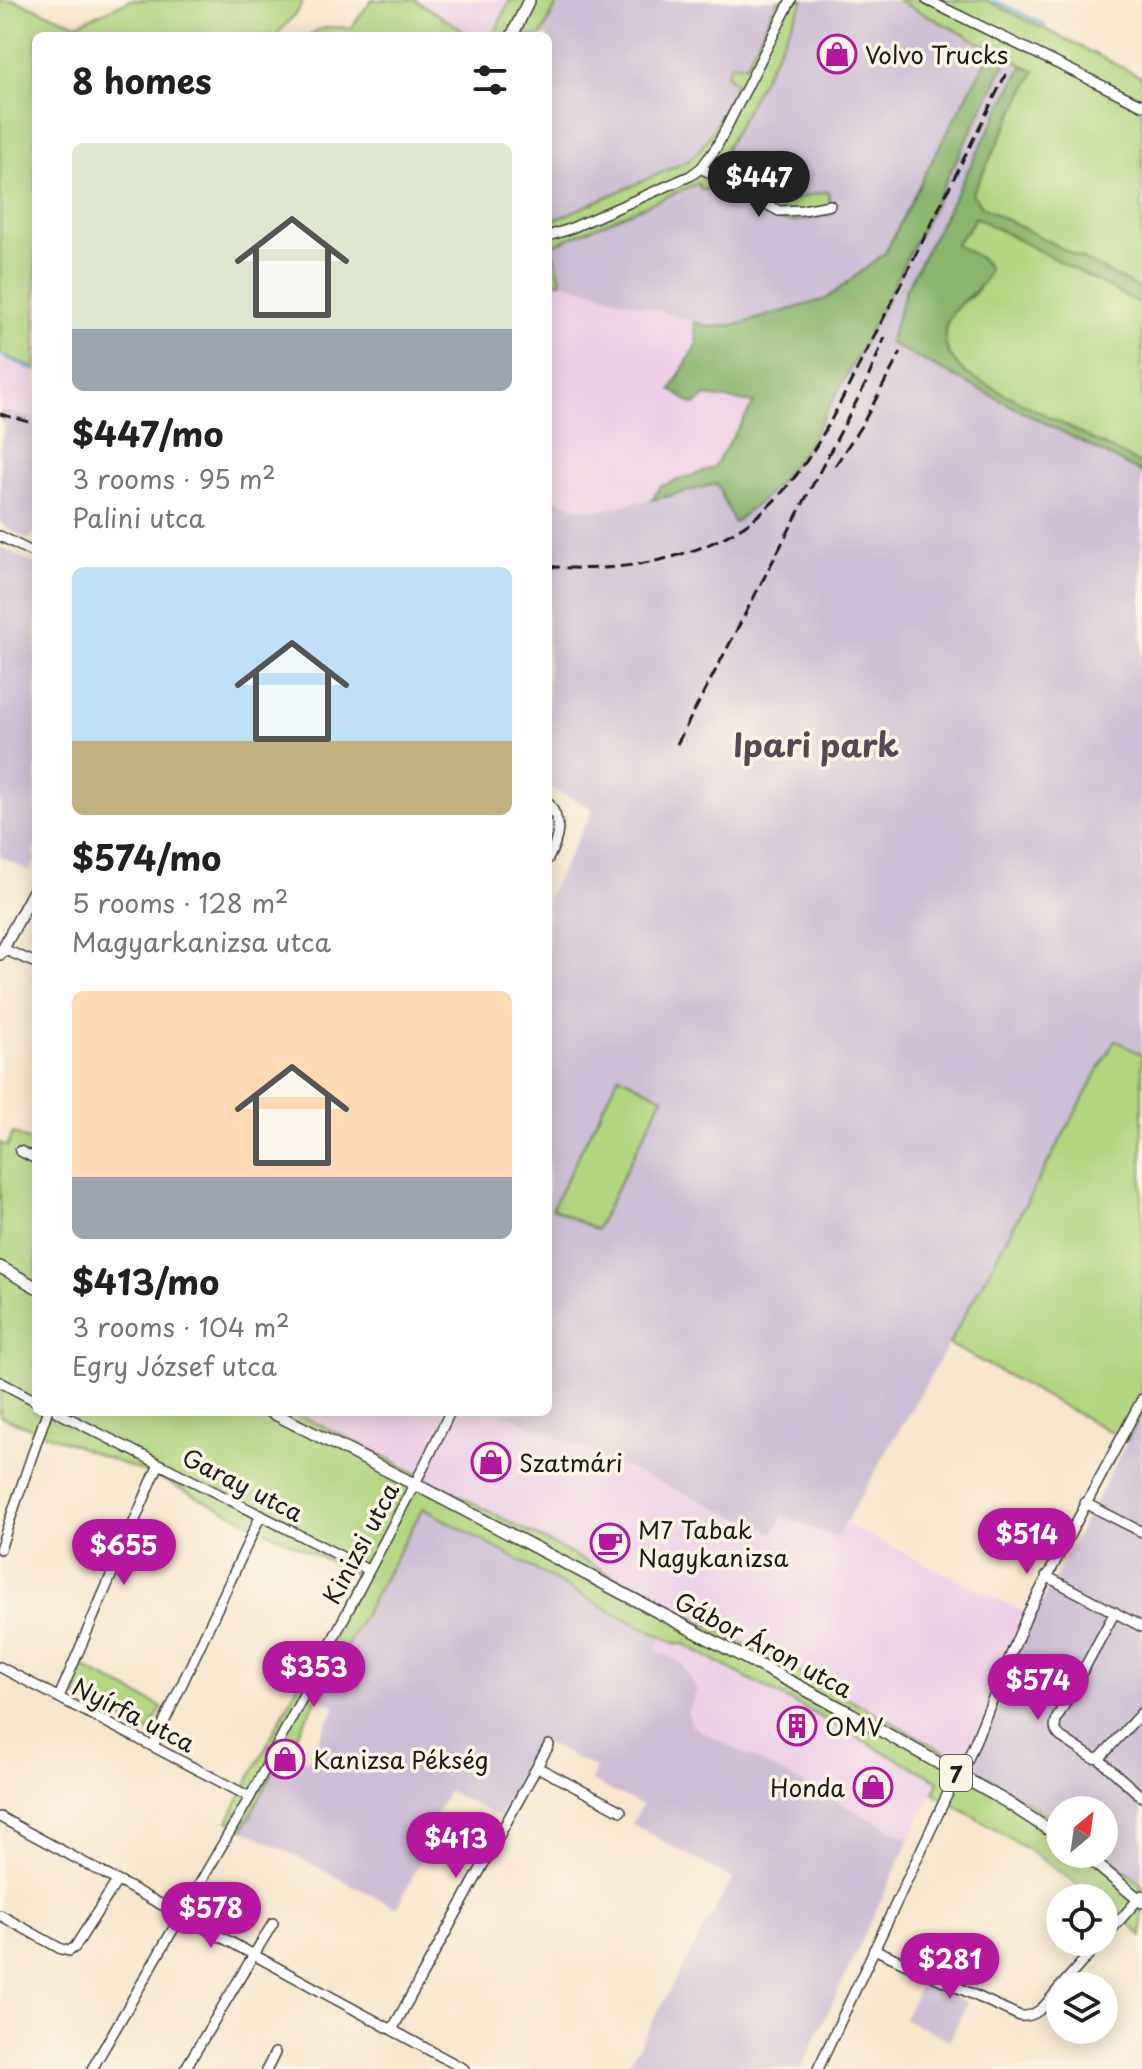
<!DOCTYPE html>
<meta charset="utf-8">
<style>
body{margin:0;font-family:"Playpen Sans",sans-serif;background:#f2f2f2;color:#202124;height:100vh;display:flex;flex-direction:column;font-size:30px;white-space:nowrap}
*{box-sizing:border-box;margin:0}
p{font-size:26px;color:#757577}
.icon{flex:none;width:44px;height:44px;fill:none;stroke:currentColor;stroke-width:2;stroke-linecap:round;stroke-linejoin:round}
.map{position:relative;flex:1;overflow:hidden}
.drawer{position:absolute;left:32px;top:32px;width:520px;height:1384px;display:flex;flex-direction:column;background:#fff;border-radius:12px;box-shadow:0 4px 20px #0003}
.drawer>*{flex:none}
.needle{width:52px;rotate:29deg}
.fabs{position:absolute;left:1046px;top:1796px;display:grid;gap:16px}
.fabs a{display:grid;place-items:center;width:72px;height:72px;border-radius:50%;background:#fff;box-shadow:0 4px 20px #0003;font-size:40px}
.price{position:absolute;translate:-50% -68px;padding:0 18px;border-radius:28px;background:#b5179e;color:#fff;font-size:26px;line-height:52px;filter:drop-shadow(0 2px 4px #0008)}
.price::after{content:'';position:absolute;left:50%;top:48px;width:24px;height:18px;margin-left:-12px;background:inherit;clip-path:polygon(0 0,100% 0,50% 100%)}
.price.on{background:#222;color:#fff}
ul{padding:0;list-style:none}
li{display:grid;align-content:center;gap:16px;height:424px;padding:0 40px}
li span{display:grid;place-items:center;height:248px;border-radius:12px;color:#555}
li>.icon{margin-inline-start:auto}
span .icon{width:144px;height:144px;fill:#fffc;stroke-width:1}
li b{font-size:34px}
h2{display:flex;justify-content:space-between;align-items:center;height:96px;padding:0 40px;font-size:34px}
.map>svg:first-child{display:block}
</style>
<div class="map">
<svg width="1142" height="2069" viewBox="0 0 1142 2069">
<rect width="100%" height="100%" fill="#fcf5e5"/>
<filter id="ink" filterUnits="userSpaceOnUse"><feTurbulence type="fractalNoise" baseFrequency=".0125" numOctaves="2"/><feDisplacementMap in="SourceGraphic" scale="16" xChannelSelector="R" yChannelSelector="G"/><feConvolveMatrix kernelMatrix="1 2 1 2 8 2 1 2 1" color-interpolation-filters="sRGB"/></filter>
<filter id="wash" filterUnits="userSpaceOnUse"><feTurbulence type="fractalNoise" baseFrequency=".006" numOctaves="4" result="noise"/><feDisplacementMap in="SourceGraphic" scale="32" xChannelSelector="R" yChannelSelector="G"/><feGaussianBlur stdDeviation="1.8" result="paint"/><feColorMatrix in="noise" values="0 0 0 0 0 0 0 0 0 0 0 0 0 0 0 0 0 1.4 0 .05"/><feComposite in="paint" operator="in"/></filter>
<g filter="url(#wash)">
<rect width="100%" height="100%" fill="#f7e6ce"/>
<!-- built -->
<path fill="#edd0e8" d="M415,0H510L493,36H472Z
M548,281L562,282L694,322L706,396L755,402L713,468L661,486L652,500L602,510L578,508L548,496Z
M0,354L36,369V419L0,410Z
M293,1412H500L774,1533L783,1515L837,1538L846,1524L1034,1617L972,1767L850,1699L356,1442Z
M662,1637L674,1643L684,1644L939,1781L910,1839L693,1727L687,1711L696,1692L682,1663L656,1650Z"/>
<!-- industrial -->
<path fill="#ccbed4" d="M559,0H778L746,66L732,63L726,75L736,83L709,138L698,152L688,161L551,221L548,219V36H541Z
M804,0H897L992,49L928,168L885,253L827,299L739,324L712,327L562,282L551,246L698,183L715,189L772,219L827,192L795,199L777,198L728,170L722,160V156Z
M1008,58L1023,65L906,289L889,342L1142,473V1055L1115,1041L949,1344L837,1538L783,1516L774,1533L500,1412H548V896L593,809L548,787V496L578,508L602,510L717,484L734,522L762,500L801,456L859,353Z
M0,410L36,419V527L32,536L27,539L0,523V449L6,424L0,422Z
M0,547L36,565V847L33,853L36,856V860L29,871L0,856Z
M1142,1414V1885L1104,1853V1810H1060V1823L972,1767L1034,1617Z
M423,1508L607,1609L662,1637L656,1650L682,1663L697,1692L687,1711L693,1727L910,1839L801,2069H626L732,1879L632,1824L642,1805L591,1781L596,1768L539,1740L499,1817L448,1791L432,1822L438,1826L397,1908L243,1829L277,1765L274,1763L282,1748L307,1761L336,1706L317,1696Z
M922,1980L967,2002L950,2040L904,2019Z"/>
<!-- green -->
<path fill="#b1d57f" stroke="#66784e" stroke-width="2" d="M0,0H14L77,24L130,0H303L298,11L276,36H36V369L0,354Z
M372,0H415L472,36H309C322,24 335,27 351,28Z
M510,0H559L541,36H493Z
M778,0H804L722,156L728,170L777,198L795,199L828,191L832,214L793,222L772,219L716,189L701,190L698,183L551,246L562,282L548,281V219L552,221L688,161C712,141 722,111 736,83L726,75L732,63L746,65Z
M897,0H986L1142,77V290L982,207L972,193L1035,71Z
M975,217L1142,305V465L968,375C942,354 935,330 960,304C964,300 971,297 975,293C981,286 983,271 986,263L955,244L969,228Z
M1115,1040L1142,1055V1414L1127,1441L949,1344Z
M619,1075L663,1097L596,1230L552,1208Z
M13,1133L36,1144V1412H293L356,1442L850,1699L972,1767L1060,1823V1854L1104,1853L1142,1885V1937L1130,1924L1104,1903V1898H1097L1027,1849L934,1793L939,1781L684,1644L674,1643L607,1609L423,1508L288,1751L282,1749L275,1763L277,1765L243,1829L228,1821L355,1574L161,1479L0,1416V1143L7,1146Z
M81,1666L162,1707L149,1733L69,1693Z"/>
<!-- forest -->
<path fill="#8cb66e" stroke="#546945" stroke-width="2" d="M992,49L1008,58L859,353L808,445L778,484L762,500L734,523L717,484L652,500L661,486L713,468L754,403L706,396L694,405L671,390L697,343L694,322L712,327L739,324L826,299L885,253L928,168Z
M1023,65L1035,71L972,194L982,207L1142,290V305L975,217L969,228L955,244C967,251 982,256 989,269C981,291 975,289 961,303C935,329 942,354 968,375L1142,465V473L889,343L906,289Z"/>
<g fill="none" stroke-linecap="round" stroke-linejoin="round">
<!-- stream -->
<path stroke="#5eb7db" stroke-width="3" d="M993,0L1045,25
M0,355L36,371"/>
</g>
</g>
<g filter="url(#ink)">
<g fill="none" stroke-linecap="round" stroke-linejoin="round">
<!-- minor casing -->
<g stroke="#3d3a37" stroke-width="12">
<path id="minor" d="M927,0L1142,105
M701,168L779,211L803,210L830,205
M548,236L567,230L690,176L701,168L716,148L791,0
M0,536L36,554
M548,802C563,822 559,838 548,859
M3,949L36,963
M20,1151L36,1159
M0,1382L36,1401
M57,1412L368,1570
M1085,1503L1142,1532
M0,1549L47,1412
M1046,1576L1142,1627
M1115,1612L1057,1718C1054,1726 1054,1731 1061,1737L1093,1758L1099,1759L1142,1797
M0,1667L250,1797
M59,1697L159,1464
M153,1746L261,1515
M1099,1759L1142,1712
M537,1767L621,1811
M961,1776L1028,1613L1142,1399
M0,1817L464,2069
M0,1915L61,1949L69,1951L75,1947L117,1881
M1104,1938L1142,1895
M874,1949L1020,2016C1039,2018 1049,2000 1060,1987
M1061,1986L1100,1942
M392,2030L549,1745
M92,2069L250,1797L424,1466L450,1412
M185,2069L273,1923
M267,2069L275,2053
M818,2069L957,1774"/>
</g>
<!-- major casing -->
<g stroke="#3d3a37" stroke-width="14">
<path id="major" d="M512,36L529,0
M0,954L36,887
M0,1267L36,1287
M271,1412L426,1490L850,1713L1005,1801L1060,1837
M1084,1854L1142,1902"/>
</g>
<!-- minor -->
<use href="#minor" stroke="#fff" stroke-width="9"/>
<!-- major -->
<use href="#major" stroke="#fff" stroke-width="11"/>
<!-- rail -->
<path stroke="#1c1c1c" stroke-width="3" stroke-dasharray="12 6" stroke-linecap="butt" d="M0,414L36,424
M835,466L863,423L901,352
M548,566C614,575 703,559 756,517C810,474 838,405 869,346C916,256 960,165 1006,74
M677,744L865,385L885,337"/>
</g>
</g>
<!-- icons -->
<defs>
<g id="shop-ring" transform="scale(2)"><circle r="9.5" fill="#fcf5e5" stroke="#b5179e" stroke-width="1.5"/><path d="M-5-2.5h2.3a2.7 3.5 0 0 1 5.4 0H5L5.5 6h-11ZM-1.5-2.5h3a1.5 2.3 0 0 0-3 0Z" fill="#b5179e"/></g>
<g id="cafe-ring" transform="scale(2)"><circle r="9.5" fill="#fcf5e5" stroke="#b5179e" stroke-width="1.5"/><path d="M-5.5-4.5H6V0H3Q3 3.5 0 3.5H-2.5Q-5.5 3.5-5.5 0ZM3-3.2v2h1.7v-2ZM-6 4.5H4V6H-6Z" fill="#b5179e"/></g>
<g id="building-ring" transform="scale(2)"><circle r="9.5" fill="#fcf5e5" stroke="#b5179e" stroke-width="1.5"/><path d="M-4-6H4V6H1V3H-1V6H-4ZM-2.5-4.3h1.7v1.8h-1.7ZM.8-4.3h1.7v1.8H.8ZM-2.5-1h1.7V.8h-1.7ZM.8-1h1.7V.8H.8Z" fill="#b5179e"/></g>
</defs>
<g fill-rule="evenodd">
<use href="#shop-ring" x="837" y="54"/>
<use href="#shop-ring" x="491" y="1462"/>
<use href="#cafe-ring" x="610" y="1543"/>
<use href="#building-ring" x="797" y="1726"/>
<use href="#shop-ring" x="285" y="1759"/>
<use href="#shop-ring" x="873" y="1787"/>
</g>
<g text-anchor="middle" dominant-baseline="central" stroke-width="7" stroke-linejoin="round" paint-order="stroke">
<!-- shield labels -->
<rect fill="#fcf5e5" stroke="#5f5d58" stroke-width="2" x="940" y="1755" width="32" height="36" rx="6"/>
<g font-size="22" font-weight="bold" fill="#1c1c1c">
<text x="956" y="1773">7</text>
</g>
<!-- poi labels -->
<g font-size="24" fill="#1c1c1c" stroke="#fcf5e5" text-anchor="start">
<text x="865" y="54">Volvo Trucks</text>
<text x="519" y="1462">Szatmári</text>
<text x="638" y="1529">M7 Tabak<tspan x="638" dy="28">Nagykanizsa</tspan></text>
<text x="825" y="1726">OMV</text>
<text x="313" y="1759">Kanizsa Pékség</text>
<text x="845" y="1787" text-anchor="end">Honda</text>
</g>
<!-- street labels -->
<g font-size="24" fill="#1c1c1c" stroke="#fcf5e5">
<text transform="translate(243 1484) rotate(27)">Garay utca</text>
<text transform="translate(360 1543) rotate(-62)">Kinizsi utca</text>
<text transform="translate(764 1644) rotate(28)">Gábor Áron utca</text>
<text transform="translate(134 1714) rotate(27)">Nyírfa utca</text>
</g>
<!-- district labels -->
<g font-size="32" font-weight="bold" fill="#564854" stroke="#fcf5e5">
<text x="816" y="744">Ipari park</text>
</g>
</g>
</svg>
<div class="fabs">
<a><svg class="needle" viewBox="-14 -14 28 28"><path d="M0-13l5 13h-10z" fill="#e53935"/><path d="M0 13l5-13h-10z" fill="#757577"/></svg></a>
<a><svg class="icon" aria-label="locate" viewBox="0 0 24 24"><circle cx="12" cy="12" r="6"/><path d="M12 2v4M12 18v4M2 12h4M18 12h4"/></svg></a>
<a><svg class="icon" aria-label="layers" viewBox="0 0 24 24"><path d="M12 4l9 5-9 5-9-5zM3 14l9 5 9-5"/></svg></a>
</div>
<b class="price on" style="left:759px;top:219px">$447</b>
<b class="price" style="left:1027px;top:1576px">$514</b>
<b class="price" style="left:124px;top:1587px">$655</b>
<b class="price" style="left:314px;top:1709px">$353</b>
<b class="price" style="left:1038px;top:1722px">$574</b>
<b class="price" style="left:456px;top:1880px">$413</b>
<b class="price" style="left:211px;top:1950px">$578</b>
<b class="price" style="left:950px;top:2001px">$281</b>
<section class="drawer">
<h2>8 homes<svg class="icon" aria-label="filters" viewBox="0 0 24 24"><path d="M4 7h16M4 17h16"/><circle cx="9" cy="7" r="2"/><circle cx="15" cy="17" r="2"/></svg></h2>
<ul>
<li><span style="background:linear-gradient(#dfe7d0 75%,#9aa5b1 0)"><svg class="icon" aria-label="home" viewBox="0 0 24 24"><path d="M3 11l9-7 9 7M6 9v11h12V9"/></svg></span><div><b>$447/mo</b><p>3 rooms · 95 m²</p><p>Palini utca</p></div></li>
<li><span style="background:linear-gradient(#bfe0f5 70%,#c2b280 0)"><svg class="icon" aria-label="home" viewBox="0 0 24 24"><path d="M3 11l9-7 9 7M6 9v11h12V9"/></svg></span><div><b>$574/mo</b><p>5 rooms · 128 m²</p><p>Magyarkanizsa utca</p></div></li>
<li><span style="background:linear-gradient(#ffd9b3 75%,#9aa5b1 0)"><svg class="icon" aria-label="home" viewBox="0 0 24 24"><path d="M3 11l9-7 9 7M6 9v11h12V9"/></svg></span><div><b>$413/mo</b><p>3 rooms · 104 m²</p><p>Egry József utca</p></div></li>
</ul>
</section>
</div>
